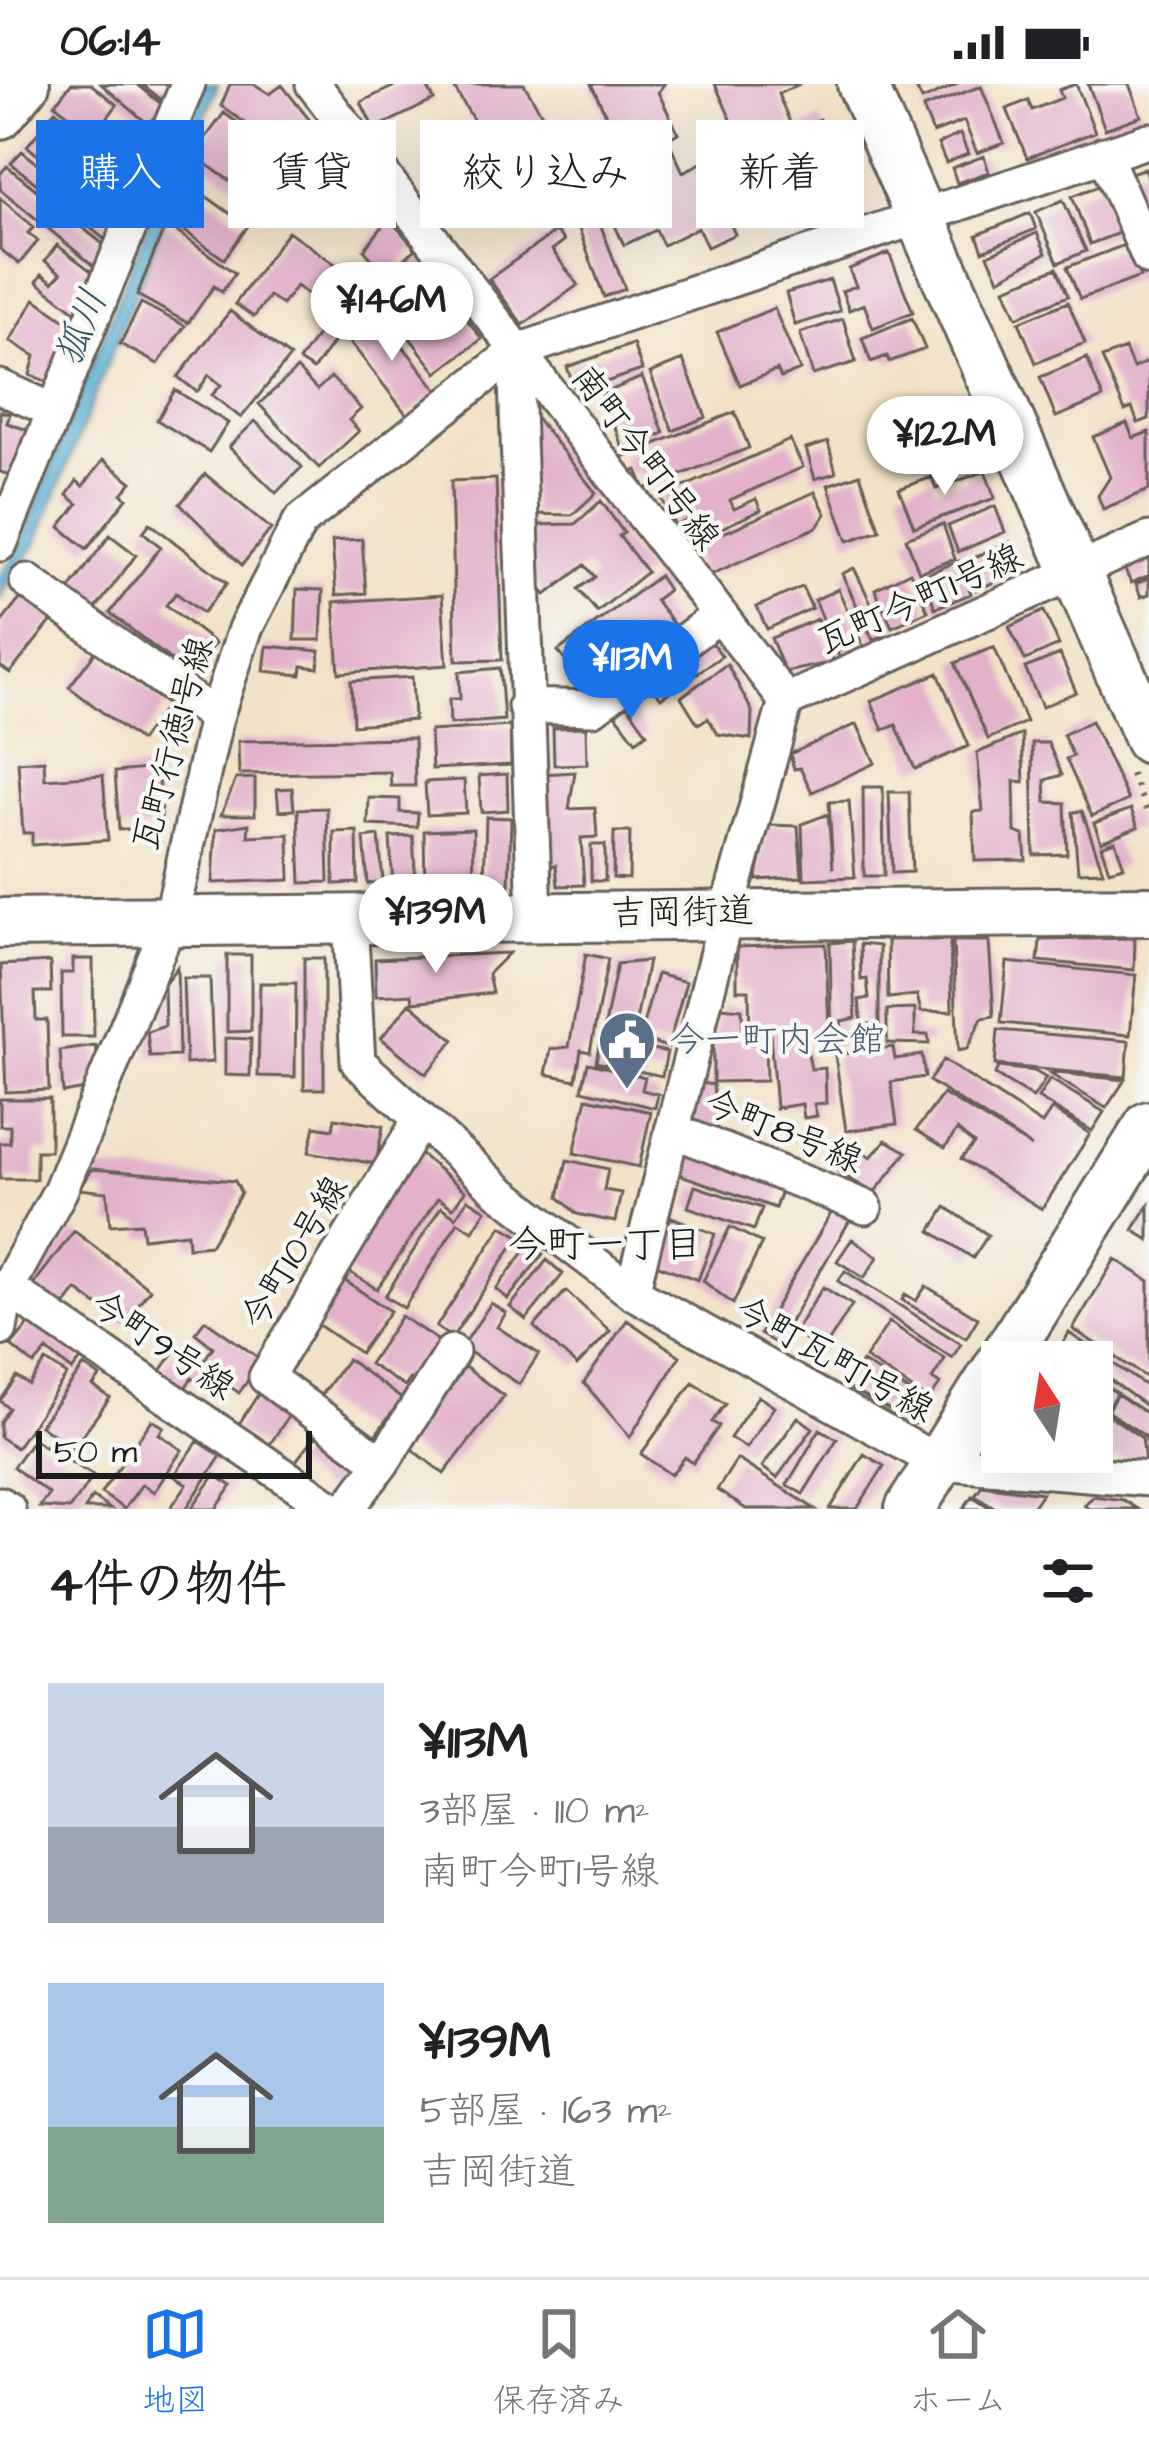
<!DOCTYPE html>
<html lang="ja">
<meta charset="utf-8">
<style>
body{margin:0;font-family:"Architects Daughter","Klee One",sans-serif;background:#f2f2f2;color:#202124;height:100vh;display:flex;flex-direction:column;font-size:45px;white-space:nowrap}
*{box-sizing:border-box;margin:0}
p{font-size:39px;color:#757577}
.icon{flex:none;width:66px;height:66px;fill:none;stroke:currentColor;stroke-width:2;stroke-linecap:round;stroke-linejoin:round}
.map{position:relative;height:1425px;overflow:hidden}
.details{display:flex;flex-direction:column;background:#fff;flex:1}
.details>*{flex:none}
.hud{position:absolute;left:36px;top:36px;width:1077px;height:108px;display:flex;gap:24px}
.needle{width:78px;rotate:348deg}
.tools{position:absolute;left:981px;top:1257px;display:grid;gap:24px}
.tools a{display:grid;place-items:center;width:132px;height:132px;border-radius:0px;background:#fff;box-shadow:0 12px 48px #0002;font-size:60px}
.scale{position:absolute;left:36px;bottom:30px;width:276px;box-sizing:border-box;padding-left:12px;border:6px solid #1c1c1c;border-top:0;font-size:33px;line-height:42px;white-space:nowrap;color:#1c1c1c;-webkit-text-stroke:9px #f6f6f2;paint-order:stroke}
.price{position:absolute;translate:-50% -102px;padding:0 27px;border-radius:42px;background:#fff;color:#222;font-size:39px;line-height:78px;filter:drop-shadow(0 3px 6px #0008)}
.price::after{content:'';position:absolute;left:50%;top:72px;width:36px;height:27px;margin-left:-18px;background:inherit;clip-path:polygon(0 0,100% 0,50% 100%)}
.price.on{background:#1a73e8;color:#fff}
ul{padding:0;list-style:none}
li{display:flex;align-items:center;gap:36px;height:300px;padding:0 48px}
li span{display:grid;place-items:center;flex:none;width:336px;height:240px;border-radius:0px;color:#555}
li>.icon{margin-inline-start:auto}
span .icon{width:144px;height:144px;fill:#fffc;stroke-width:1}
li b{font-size:51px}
h2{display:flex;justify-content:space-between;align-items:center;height:144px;padding:0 48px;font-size:51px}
.pill{padding:0 42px;border-radius:0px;background:#fff;box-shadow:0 12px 48px #0002;font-size:42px;line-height:108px}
.pill.on{background:#1a73e8;color:#fff}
.status{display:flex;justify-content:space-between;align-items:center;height:84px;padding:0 60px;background:#fff;direction:ltr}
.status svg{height:33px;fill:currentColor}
.tab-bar{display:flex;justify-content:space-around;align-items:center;height:168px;border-top:3px solid #e0e0e0;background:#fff;font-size:33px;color:#757577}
.tab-bar a{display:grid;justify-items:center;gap:6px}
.tab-bar .on{color:#1a73e8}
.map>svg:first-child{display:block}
</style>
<div class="status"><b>06:14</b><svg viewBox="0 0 49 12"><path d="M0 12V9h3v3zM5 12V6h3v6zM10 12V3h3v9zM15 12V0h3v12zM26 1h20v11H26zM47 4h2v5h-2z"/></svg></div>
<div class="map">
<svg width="1149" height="1425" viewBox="0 0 1149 1425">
<rect width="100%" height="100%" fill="#f6f6f2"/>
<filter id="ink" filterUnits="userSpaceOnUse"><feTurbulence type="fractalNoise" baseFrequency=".00833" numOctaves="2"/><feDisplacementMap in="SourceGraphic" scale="24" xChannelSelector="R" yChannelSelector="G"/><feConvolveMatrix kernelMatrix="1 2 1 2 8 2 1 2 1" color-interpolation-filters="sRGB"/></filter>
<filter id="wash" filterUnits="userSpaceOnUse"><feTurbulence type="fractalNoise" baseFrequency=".004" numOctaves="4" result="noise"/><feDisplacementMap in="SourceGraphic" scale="48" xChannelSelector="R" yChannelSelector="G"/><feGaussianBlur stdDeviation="2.7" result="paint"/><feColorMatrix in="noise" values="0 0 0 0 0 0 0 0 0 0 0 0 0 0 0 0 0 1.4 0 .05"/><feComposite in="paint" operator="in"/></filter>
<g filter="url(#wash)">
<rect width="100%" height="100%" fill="#f2e2c8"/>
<!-- water -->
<path fill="#56aed3" stroke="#396578" stroke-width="3" d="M203,0H218L37,458L0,514V493L19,463Z"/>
<g id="blocks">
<!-- building -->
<path fill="#e3b1cc" d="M71,0H91L117,21L94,51L55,20Z
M101,0H137L164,22L148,40Z
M142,0H174L164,18Z
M230,0H254L270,10L282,1L319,48L298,76L221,22Z
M399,0H426L434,16L374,45L361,18Z
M452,0H524L562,64L509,96Z
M591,0H664L658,8L678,49L668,55L683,88L736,62L756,103L721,120L735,150L707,163L698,144L663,161L656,146L624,161L604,118L647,98L637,77L618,87L609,68L621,62Z
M715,0H800L778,10L791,41L743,62Z
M914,0H958L922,16Z
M1076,0L1095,48L1027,74L1007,25L1028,16L1032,26L1062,14L1059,6Z
M1088,0H1129L1141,32L1105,45Z
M981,2L1004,59L977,69L964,37L933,49L923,24Z
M55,26L134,92L122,106L43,40Z
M224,29L295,80L282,99L272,93L260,109L244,97L240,104L193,71Z
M820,35L834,66L766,99L752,68Z
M143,43L152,51L138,92L118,76Z
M41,45L96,91L82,108L27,62Z
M960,50L968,70L946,79L938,60Z
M22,67L115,142L109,159L11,79Z
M984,72L989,88L957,99L952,84Z
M7,82L109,165L95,183L0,105V90Z
M1145,84L1149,96V136L1128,90Z
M101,95L111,103L96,120L86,112Z
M190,101L248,142L224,175L166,134Z
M1101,101L1119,149L1090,160L1072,112Z
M115,105L127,115L112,134L99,124Z
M0,114L34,143L28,149L38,157L19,180L0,165Z
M1063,116L1086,167L1058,179L1036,128Z
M596,129L625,205L604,213L576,137Z
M1030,129L1036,145L983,167L977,151Z
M389,134L416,165L385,191L364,166Z
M166,140L235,189L222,208L214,202L188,239L137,211Z
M288,147L372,206L313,286L299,277L333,229L296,202L282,221L269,212L254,233L235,220Z
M556,147L564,157L552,166L578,201L523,241L489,195Z
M1037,149L1046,169L999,195L988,171Z
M1127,160L1140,193L1080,215L1067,183Z
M57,161L95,190L81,209L90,215L79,230L37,198L42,190L53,198L61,189L45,177Z
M889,169L913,228L873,244L864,220L849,226L842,207L856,202L849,185Z
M420,175L482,255L437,289L375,209Z
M1057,184L1068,212L1017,233L1005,204Z
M830,196L840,227L795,241L786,209Z
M35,215L74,242L53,300L30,291L35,272L10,257Z
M1068,218L1085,259L1036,279L1019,238Z
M141,219L185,242L158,280L120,260Z
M774,224L800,286L781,294L777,286L740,301L717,248Z
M230,227L290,273L241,334L212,311L221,301L209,291L197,308L178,293Z
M378,230L438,307L407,331L347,254Z
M912,234L925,265L889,278L887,272L871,278L862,254Z
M843,235L856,278L813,291L800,249Z
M633,260L642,286L576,308L567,283Z
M1125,265L1133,284L1149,277V335L1138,339L1132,324L1125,327L1102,274Z
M1087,274L1103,314L1056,333L1040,293Z
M683,276L706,333L673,347L650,289Z
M297,285L317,306L331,293L361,325L349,336L359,347L319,384L259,320Z
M642,293L664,349L623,365L602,310Z
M175,306L228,339L209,368L157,336Z
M529,325L596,409L572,431L532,430Z
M0,327L10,330L7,339L33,348L16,393L0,388Z
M735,328L749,364L645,405L637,386L629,390L622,373Z
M255,337L302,383L276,409L229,363Z
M1127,339L1133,354L1149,348V406L1103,425L1098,412L1110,393L1093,353Z
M790,356L803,383L730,416L734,425L756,415L761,426L699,454L690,435L675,442L661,413Z
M828,358L836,389L815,395L806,365Z
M103,376L132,398L122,410L127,414L87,465L60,443L78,420L67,411L77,397L83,402Z
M985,387L995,414L914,443L899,405L932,393L936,405Z
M205,390L271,445L242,481L180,420Z
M860,390L880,446L848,457L828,401Z
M496,395L502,576L456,577L451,397Z
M815,408L826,430L817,443L703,494L690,464Z
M601,417L624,449L619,452L647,488L597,528L578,505L595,493L585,481L546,511L532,495L531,441L575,440Z
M995,422L1005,448L958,468L948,442Z
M150,439L227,499L203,529L176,509L166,521L215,559L190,591L110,529L161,463L143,448Z
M943,440L955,475L919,488L906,454Z
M110,451L136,471L95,526L69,506Z
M362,455L366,509L336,511L332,457Z
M1010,458L1023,486L976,506L964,478Z
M1149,472V491L1131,499L1124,484Z
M959,477L971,510L935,524L923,491Z
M854,484L886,550L873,556L842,490Z
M910,488L928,527L892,543L875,505Z
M659,492L668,506L655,516L674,541L586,605L558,567Z
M1149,494V510L1141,513L1136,500Z
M802,503L812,524L767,545L757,523Z
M297,505L323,506L321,556H295Z
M838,505L865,566L841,577L815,516Z
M24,510L54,534L10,589L0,582V540Z
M442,511L447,581L339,589L334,518Z
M1044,527L1059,561L1025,576L1009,543Z
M817,535L834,578L785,588L771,554Z
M703,559L714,561L722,572L661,614L649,597Z
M267,562L320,567L318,584L302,582L301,591L264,587Z
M994,563L1026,638L988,655L955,579Z
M96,567L167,621L140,657L69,603Z
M1060,570L1076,608L1042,623L1025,584Z
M727,580L752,627L751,655L718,650L708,634L698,640L681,613Z
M500,584L504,636L450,640L449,615H460L459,588Z
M938,589L969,662L915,685L896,641L883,646L871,617Z
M412,593L414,636L353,641L351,597Z
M626,619L647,649L636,657L614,628Z
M1091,637L1128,716L1092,732L1066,675L1073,672L1063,651Z
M857,640L875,679L812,708L800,684L794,685L790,670Z
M510,642L511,681L432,685L430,647Z
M586,643L587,680L554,681L553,644Z
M1022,650L1024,698L1014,697L1015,748L1024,751L1026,776L975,777L973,728L983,727L977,669Z
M414,654L415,702H391L390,688L239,690L238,657Z
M1032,659H1048L1062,691L1045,696L1046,718L1065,719L1067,770L1034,771Z
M44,676L45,695L103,691L108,756L32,761V749H23L18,678Z
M157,684L162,743L119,746L115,688Z
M575,688L569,725L595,724L597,753L581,754L584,801L558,802L556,781L547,782L542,690Z
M507,690L508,726L481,728L479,692Z
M255,694V731H221L236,695Z
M464,696L466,729L427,731L425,698Z
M863,703H883L884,792H864Z
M292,704L294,726L279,727L277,705Z
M889,708H909L912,788L892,789Z
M369,714L400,715V728L418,729L417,743L368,741Z
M849,717L855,793L804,795L802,740L828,730L833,784L829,718Z
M327,724L329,798L301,799L298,725Z
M1131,725L1138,743L1101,758L1094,739Z
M1082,727L1103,787L1078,788L1073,728Z
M486,733L511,734L509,802L484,801Z
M249,740L248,752L289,750L290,796L213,799L216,745Z
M769,741L798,742L802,793L756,796Z
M473,745L474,800L425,801L424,747Z
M357,747L358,799L334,800V748Z
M614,748H630L629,795L613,794Z
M379,752L383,798L368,800L364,754Z
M413,752L416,802L393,803L390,753Z
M1115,757L1124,782L1109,786L1101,762Z
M591,761H605V797H591Z
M1135,854L1134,886L1038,877L1040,856Z
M887,856H950L952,927L921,928L917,911L888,914Z
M852,857L856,934L841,937L844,960L832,962L830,859Z
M953,857H989L994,932L982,934L967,965L958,967Z
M826,860L829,948L804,951L811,985L825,984L826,1019L814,1020L817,1032L804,1034L802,1020L776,1024L770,951L750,952L749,906H737V863Z
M860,860L879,862V953L871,954L870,940L862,941L859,916L869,914L867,895L861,896Z
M509,869L488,890L492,909L413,918L412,910L376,912L375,875Z
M586,870L608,875L590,968L581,966L576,996L546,990L551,965L569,963Z
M227,871H251V947L227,948Z
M304,874H324V1005H304Z
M73,875H93L94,953H62L61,889H73Z
M648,877L633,952L604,947L617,880Z
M50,878L51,908H35L36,936H47L49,1006L6,1008L1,881Z
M1007,878L1136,891L1130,951L1001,939Z
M177,883L179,972L150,973L147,948L165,942L164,900Z
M657,890L686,898L668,963L639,955Z
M183,894H210L213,978L186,980Z
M260,899H296L295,993L258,992Z
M410,919L454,956L426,990L381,954Z
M721,923L742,925L743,960L765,959L766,997L713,998V961Z
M915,925V951H928L929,960L887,959V926Z
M998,946L1129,957L1126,993L995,981Z
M225,954L251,955L250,992L225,991Z
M600,955L667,968L662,992L596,978Z
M96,962L100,988L90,1004L63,1009L60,967Z
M893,963L895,975L922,971L925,993L891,998L897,1040L846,1047L835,971Z
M943,976L1042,1040L1052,1025L1090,1050L1042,1125L961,1075L974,1060L957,1046L945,1064L916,1046L943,1010L1032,1063L929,997Z
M588,979L645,993L642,1006L658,1010L655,1024L582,1006Z
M998,983L1034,987L1046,994L1033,1014L995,991Z
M1047,988L1125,996L1106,1024Z
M1050,995L1104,1028L1092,1047L1038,1014Z
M701,999L713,1001L717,1047L693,1038Z
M587,1014L651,1028L639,1083L574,1069Z
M0,1015H50V1067H36V1095H0V1059H10V1042H0Z
M335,1034L383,1042L376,1080L309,1068L315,1042L333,1045Z
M886,1056L907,1068L874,1109L838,1088L851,1061L871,1073Z
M413,1064L465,1107L453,1124L438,1114L377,1205L338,1181Z
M686,1066L783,1101L775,1124L678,1090Z
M567,1076L608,1085L604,1106L621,1109L615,1138L577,1130L559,1113Z
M92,1085L235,1097L241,1109L210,1161L188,1163L187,1149L143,1154L141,1139L110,1141L107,1108L79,1105Z
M695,1102L762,1124L754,1146L688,1123Z
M468,1115L486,1126L473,1147L458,1138L404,1224L385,1212L441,1123L456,1133Z
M1149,1121V1156L1133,1146Z
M946,1123L988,1151L973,1174L931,1147Z
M833,1126L850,1136L777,1260L760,1250Z
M671,1133L715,1150L698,1196L653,1179Z
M502,1142L519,1152L452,1254L436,1243Z
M730,1143L762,1159L733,1220L703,1197Z
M74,1147L150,1205L123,1240L77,1206L63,1224L33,1201Z
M852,1155L878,1173L864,1194L837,1177Z
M530,1160L543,1170L508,1215L496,1205Z
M1115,1175L1149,1197V1295L1073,1245Z
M547,1176L563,1190L526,1236L510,1223Z
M845,1187L961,1260L952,1274L838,1197Z
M338,1192L390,1227L360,1269L317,1240L327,1224L319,1219Z
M926,1202L978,1234L966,1254L902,1216L905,1210L916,1217Z
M823,1203L852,1221L823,1267L794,1249Z
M566,1207L610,1247L577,1282L534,1243Z
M491,1219L506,1229L497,1243L539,1270L519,1300L462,1263Z
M401,1232L443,1260L417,1299L410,1295L405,1303L369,1280Z
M205,1236L262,1276L239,1309L214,1291L205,1303L192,1294L182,1308L158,1291L178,1263L202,1279L213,1263L195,1249Z
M627,1236L680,1272L630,1353L584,1299Z
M32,1237L81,1276L72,1287L47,1266L34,1281L11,1262Z
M889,1238L945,1275L932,1295L940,1300L929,1316L865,1274Z
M1069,1249L1149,1304V1324L1062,1261Z
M347,1275L402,1315L373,1354L318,1315Z
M46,1277L67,1291L16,1364L0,1353V1338L9,1324L0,1317L17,1293L29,1301Z
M458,1278L504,1312L444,1390L399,1355Z
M862,1278L928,1319L915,1340L846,1303Z
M84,1282L100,1293L93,1302L110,1314L72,1365L40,1341Z
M1092,1294L1117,1309L1105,1328L1142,1354L1145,1378L1101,1373L1099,1348L1092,1344Z
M693,1298L725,1320L712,1338L719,1342L693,1379L685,1373L671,1391L641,1370Z
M263,1303L294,1324L266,1366L235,1346Z
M1117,1310L1149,1331V1367L1145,1352L1107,1327Z
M758,1312L774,1323L746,1364L730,1354Z
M798,1333L813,1344L777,1394L762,1383Z
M152,1336L164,1343L159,1350L182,1366L154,1408L142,1400L124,1425L101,1409Z
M820,1345L837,1355L803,1410L787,1401Z
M319,1347L362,1380L336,1415L292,1382Z
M1092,1348L1098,1374L1066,1371L1092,1368Z
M33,1355L94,1392L69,1425L39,1423L49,1410L13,1383Z
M198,1357L221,1372L186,1425H170L187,1400L174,1392Z
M864,1370L884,1382L857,1425H830Z
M737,1375L815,1425H746L717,1406Z
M215,1391L232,1402L216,1425H191Z
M982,1401L1042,1409L1031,1425H997L975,1411Z
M972,1412L992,1425H963Z
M1094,1412L1123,1416L1137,1425H1089L1084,1421Z
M92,1413L110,1425H85Z"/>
</g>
</g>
<g filter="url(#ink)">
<use href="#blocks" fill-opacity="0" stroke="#676158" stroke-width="3"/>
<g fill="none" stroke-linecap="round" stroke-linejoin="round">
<!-- street casing -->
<g stroke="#676158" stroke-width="39">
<path id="street" d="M313,0L786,617L727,828L632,1208
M1104,70L1149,174
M515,268L535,831
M0,303L52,326
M0,460L188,0
M27,497L216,633
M786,617L1149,455
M525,622L593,624L717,533
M350,834L358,978L498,1106L632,1208L938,1378L1149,1395
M672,1046L865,1123
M7,1204L333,1425
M0,1245L7,1204L60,1107L171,835L216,633L245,545L300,438L515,268L1149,56
M382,1379L452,1268
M0,1420L8,1425
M347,1425L382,1379L266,1293L420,1036"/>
</g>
<!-- secondary casing -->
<g stroke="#676158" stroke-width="54">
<path id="secondary" d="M862,0L1149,655
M0,30L25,0
M0,839L1149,827
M910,1425L1149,1042"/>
</g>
<!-- path -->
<path stroke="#676158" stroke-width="6" stroke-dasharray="3 9" stroke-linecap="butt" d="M1131,690L1149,731"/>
<!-- street -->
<use href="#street" stroke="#fff" stroke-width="33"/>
<!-- secondary -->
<use href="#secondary" stroke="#fff" stroke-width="48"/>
</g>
</g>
<!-- icons -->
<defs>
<g id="civic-pin" transform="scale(3)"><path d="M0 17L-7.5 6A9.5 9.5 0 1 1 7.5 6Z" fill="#5c6f8a" stroke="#f6f6f2"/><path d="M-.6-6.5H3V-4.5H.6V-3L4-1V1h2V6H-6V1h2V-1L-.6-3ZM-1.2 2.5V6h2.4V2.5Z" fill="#fff"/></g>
</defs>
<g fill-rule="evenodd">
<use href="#civic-pin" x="627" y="956"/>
</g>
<g text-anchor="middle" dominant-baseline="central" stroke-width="9" stroke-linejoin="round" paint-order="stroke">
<!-- street labels -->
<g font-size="36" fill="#1c1c1c" stroke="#f6f6f2">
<text transform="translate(645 374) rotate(53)">南町今町1号線</text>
<text transform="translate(920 516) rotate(-24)">瓦町今町1号線</text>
<text transform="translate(174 660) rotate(-75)">瓦町行徳1号線</text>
<text transform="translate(682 829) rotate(-1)">吉岡街道</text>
<text transform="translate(783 1048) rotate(22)">今町8号線</text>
<text transform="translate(295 1169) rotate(-59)">今町10号線</text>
<text transform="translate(162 1262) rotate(34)">今町9号線</text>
<text transform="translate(834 1276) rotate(29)">今町瓦町1号線</text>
</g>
<!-- service labels -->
<g font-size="36" fill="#4e5e75" stroke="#f6f6f2" text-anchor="start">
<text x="669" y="956">今一町内会館</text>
</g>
<!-- water labels -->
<g font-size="39" font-style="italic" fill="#335665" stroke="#f6f6f2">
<text transform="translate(82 244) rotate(-68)">狐川</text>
</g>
<!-- neighbourhood labels -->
<g font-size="39" fill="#1c1c1c" stroke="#f6f6f2">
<text x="605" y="1162">今町一丁目</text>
</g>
</g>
</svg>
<div class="tools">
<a><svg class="needle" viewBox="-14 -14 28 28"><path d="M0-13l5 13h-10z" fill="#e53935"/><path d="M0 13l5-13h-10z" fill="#757577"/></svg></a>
</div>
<div class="scale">50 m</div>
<b class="price" style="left:392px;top:280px">¥146M</b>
<b class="price" style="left:945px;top:414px">¥122M</b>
<b class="price on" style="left:631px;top:638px">¥113M</b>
<b class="price" style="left:436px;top:892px">¥139M</b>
<div class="hud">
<a class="pill on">購入</a>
<a class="pill">賃貸</a>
<a class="pill">絞り込み</a>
<a class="pill">新着</a>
</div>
</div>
<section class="details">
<h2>4件の物件<svg class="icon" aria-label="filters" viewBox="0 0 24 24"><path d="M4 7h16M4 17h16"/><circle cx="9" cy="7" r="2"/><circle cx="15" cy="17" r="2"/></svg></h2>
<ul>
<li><span style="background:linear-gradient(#c9d6e8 60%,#9aa5b1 0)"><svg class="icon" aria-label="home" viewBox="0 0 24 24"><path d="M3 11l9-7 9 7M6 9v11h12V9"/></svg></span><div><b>¥113M</b><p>3部屋 · 110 m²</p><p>南町今町1号線</p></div></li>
<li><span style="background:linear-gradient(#a9c7e8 60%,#7fa58c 0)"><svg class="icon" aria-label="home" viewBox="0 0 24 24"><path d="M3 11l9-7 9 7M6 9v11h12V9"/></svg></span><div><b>¥139M</b><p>5部屋 · 163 m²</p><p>吉岡街道</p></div></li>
</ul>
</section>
<nav class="tab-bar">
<a class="on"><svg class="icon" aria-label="map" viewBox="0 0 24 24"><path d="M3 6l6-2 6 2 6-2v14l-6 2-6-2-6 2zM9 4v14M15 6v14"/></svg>地図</a>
<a><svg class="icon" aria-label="saved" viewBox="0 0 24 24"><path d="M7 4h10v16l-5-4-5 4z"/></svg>保存済み</a>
<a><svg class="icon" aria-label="home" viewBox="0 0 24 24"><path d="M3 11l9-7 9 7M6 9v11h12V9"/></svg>ホーム</a>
</nav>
